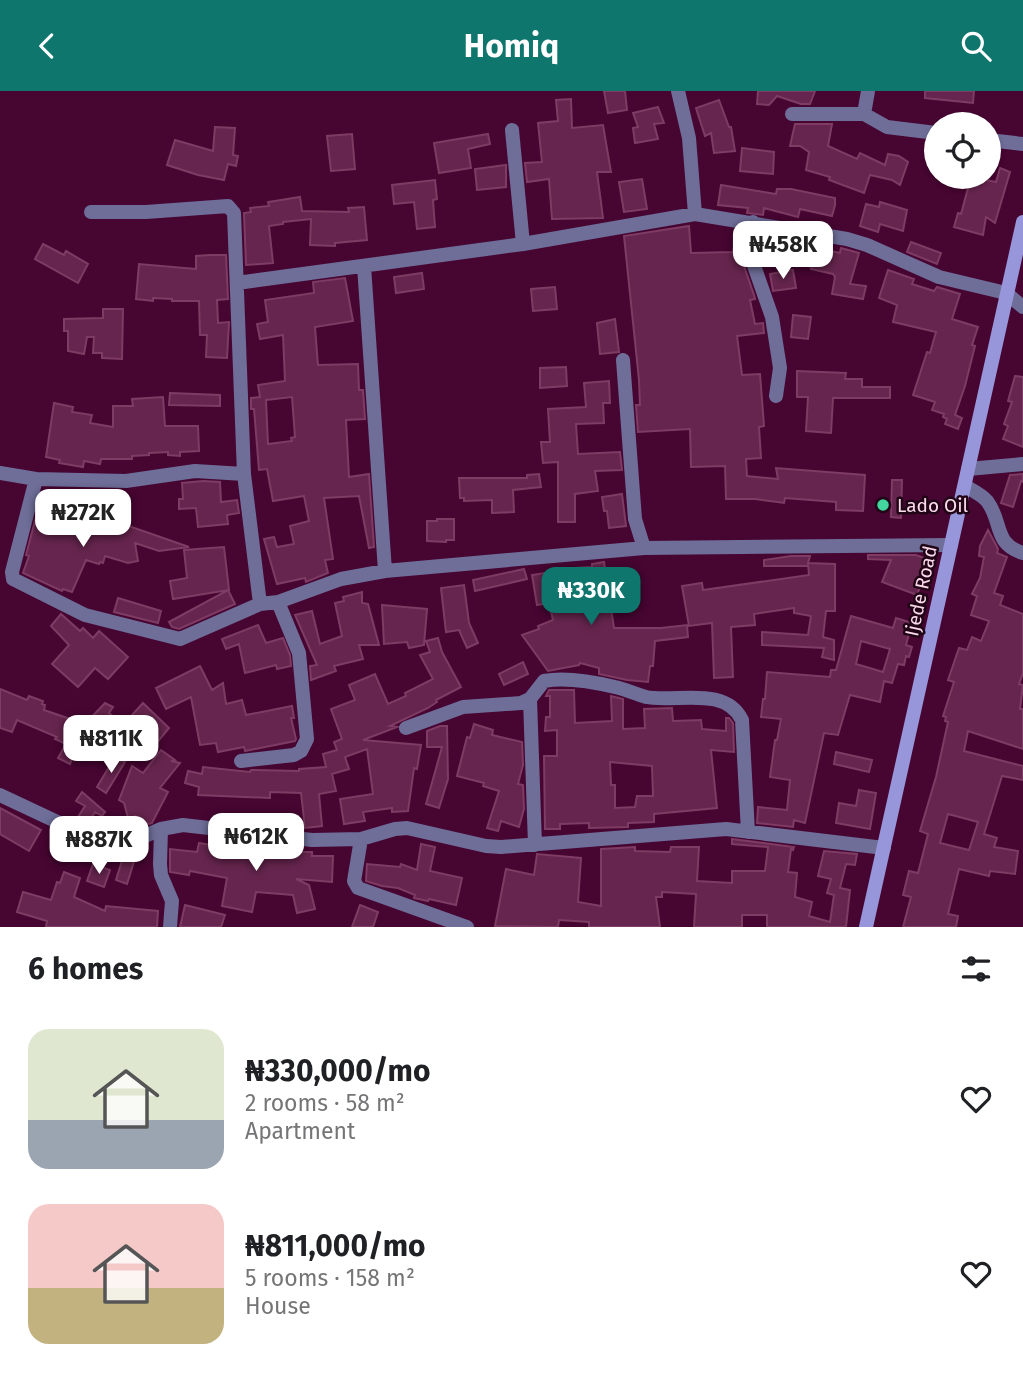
<!DOCTYPE html>
<meta charset="utf-8">
<style>
body{margin:0;font-family:"Fira Sans",sans-serif;background:#f2f2f2;color:#202124;height:100vh;display:flex;flex-direction:column;font-size:26px;white-space:nowrap}
*{box-sizing:border-box;margin:0}
p{font-size:23px;color:#757577}
.icon{flex:none;width:38px;height:38px;fill:none;stroke:currentColor;stroke-width:2;stroke-linecap:round;stroke-linejoin:round}
.map{position:relative;height:836px;overflow:hidden}
.drawer{display:flex;flex-direction:column;background:#fff;flex:1}
.drawer>*{flex:none}
.buttons{position:absolute;left:924px;top:21px;display:grid;gap:14px}
.buttons a{display:grid;place-items:center;width:77px;height:77px;border-radius:50%;background:#fff;box-shadow:0 2px 5px #0004;font-size:35px}
.price{position:absolute;translate:-50% -60px;padding:0 16px;border-radius:14px;background:#fff;color:#222;font-size:23px;line-height:46px;filter:drop-shadow(0 2px 4px #0008)}
.price::after{content:'';position:absolute;left:50%;top:42px;width:21px;height:16px;margin-left:-10px;background:inherit;clip-path:polygon(0 0,100% 0,50% 100%)}
.price.active{background:#0f766e;color:#fff}
ul{padding:0;list-style:none}
li{display:flex;align-items:center;gap:21px;height:175px;padding:0 28px}
li span{display:grid;place-items:center;flex:none;width:196px;height:140px;border-radius:21px;color:#555}
li>.icon{margin-inline-start:auto}
span .icon{width:84px;height:84px;fill:#fffc;stroke-width:1}
li b{font-size:30px}
h2{display:flex;justify-content:space-between;align-items:center;height:84px;padding:0 28px;font-size:30px}
header{display:flex;justify-content:space-between;align-items:center;height:91px;padding:0 28px;background:#0f766e;color:#fff;font-size:32px;font-weight:700}
.map>svg:first-child{display:block}
</style>
<header><svg class="icon" aria-label="back" viewBox="0 0 24 24"><path d="M15 5l-7 7 7 7"/></svg>Homiq<svg class="icon" aria-label="search" viewBox="0 0 24 24"><circle cx="10" cy="10" r="6"/><path d="M15 15l6 6"/></svg></header>
<div class="map">
<svg width="1023" height="836" viewBox="0 0 1023 836">
<rect width="100%" height="100%" fill="#470532"/>
<!-- building -->
<path fill="#66254e" stroke="#7e3b63" stroke-width="2" fill-rule="evenodd" d="M604,0H625L627,19L608,22Z
M758,0H815L810,13H801L777,5L769,14L757,13Z
M925,0H974L973,12L925,7Z
M571,8L572,37L603,34L611,81H597L603,127L552,128L549,88L527,91L525,72L542,71L538,32L558,30L556,9Z
M719,9L729,36H731L735,60L714,62L711,42L705,45L696,17Z
M658,16L664,32L654,33L658,48L635,52L633,37L638,36L633,22Z
M795,33H832L828,55L857,68L860,62L885,74L888,63L899,65L908,71L900,94L892,89L870,84L864,102L829,89L830,86L806,79L809,61L800,55H790Z
M215,36L235,37L233,64L238,65L236,75L228,73L224,89L198,84L167,74L175,49L213,60Z
M352,43L355,78L331,80L327,45Z
M488,43L490,53L468,58L471,77L439,82L434,52Z
M742,57L774,61L773,83L740,80Z
M506,74V96L477,99L475,78Z
M1000,77L1010,81L995,132L986,126L983,144L954,136L958,122L961,123L971,86L996,91Z
M642,88L647,118L624,121L619,91Z
M435,89L437,108L433,109L435,136L417,138L414,111L394,113L392,94Z
M721,94L776,103L777,98H791L835,107V114L832,125L800,118L798,126L764,117L763,124L747,122L748,117L718,114Z
M300,106L302,120L349,121L348,117L364,116L367,149L335,152V155L310,154L311,128L283,131V133L269,135L273,172L246,174L244,122L251,121L250,117L269,115L268,111Z
M880,111L907,119L903,140L880,133L878,141L860,135L866,113L879,116Z
M689,135L691,162L733,161L738,140L743,141L741,166L754,204L755,208L750,209L755,233L763,232L764,242L737,245L742,284L760,283L764,335L759,336L761,367L746,368L747,385L778,388L776,377L865,384L863,420L836,419V411L785,407L784,412L755,408H726L725,375L691,376L690,338L638,341L636,314H640L639,289L624,145Z
M911,151L941,162L937,173L907,161Z
M43,153L64,164L66,160L88,173L78,192L35,168Z
M818,157L840,162L841,157L859,162L850,193L866,195L863,208L832,203L835,186L833,183L811,178Z
M210,164H226L228,208L217,209L218,232L229,231L227,267L206,266L207,244H200L199,210H172V208L153,207V210L136,208L139,173L196,178V165Z
M793,179L796,197L773,200L770,183Z
M888,179L914,188L912,193L934,200L937,196L960,203L952,228L978,236L972,254L975,255L965,295L955,324L962,327L958,338L945,333L947,328L943,326L944,323L932,319L935,311L913,304L927,261L930,262L936,241L893,231L897,214L879,207Z
M422,182L424,198L396,202L394,186Z
M345,187L353,230L315,236L318,274L358,273L359,299H363L365,328L346,329L349,386L369,383L374,456L369,457L359,405L324,407L333,468L325,469L328,482L306,491L305,487L277,493L264,448L274,446L277,456L294,453L290,435L309,430L304,405L273,410L267,378L259,379L254,318H251V307L260,306L258,294L285,290L283,244L260,248L257,233L268,231L265,209L314,202L313,191ZM292,306L295,346L291,347L292,350L268,353L266,309Z
M555,196L557,218L533,220L531,198Z
M103,218H123L122,268L102,267V262H93L94,246H87L84,263L68,260V240H64V228L103,227Z
M793,224L811,226L808,248L791,246Z
M615,228L619,261L600,263L597,232Z
M566,276L567,295L540,297V277Z
M797,280L846,282L845,288H862V296H890V307H833L831,342L806,340L808,306H797Z
M1015,285L1023,286V356L1003,348L1008,335L1004,333L1012,311L1008,310Z
M609,290L610,312H603L604,332L576,333L578,363L620,361L622,379L595,380L598,400L575,403V431H558V371L543,372L541,351H550L548,318L586,316L584,292Z
M170,302L220,304V315L169,314Z
M163,306L165,335H198L199,360L180,361V365L168,364V361L149,362V364L132,365V368H101L100,373L84,370L83,376L59,372L60,369L46,366L54,312L73,316L72,321L92,324L90,332L113,336V315H133L132,308Z
M539,383L541,396L513,399L514,421L492,422V409L464,410V407H460L459,387H527V384Z
M1023,383V391L1021,390L1013,416L1001,412L1010,384Z
M892,389H902L901,427L891,426Z
M203,390L220,391L221,411L237,409L239,422L227,424L228,433L198,436L196,417L179,418V408H183L182,392Z
M622,403L626,435L609,437L607,420H604L602,406Z
M40,423L97,443L103,426L189,456L159,460L135,452L138,470L128,472L105,465L103,472L100,471L99,473L86,469L72,501L63,498L62,500L23,482L29,465L26,464L36,426L39,427Z
M437,428H454V449H446V451L427,450V430H437Z
M988,439L998,458L997,462L1007,466L994,502L1003,505L1000,514L1023,523V582L1019,593L1023,594L1020,618H1023V658L968,640L964,660L1023,675V689L1002,685L984,743L997,747L994,756L1018,760L1015,783L990,780L989,785L959,778L948,823L958,825L956,836H903L911,806L903,804L909,780L918,782L928,743L920,740L936,686L948,631L945,630L946,626L943,625L954,591L948,589L959,557L967,559L972,546L981,550L989,530L971,524L977,505L972,503L980,487L984,466L979,465L980,455ZM948,723L978,731L969,759L940,752Z
M224,456L229,499L173,508L170,490L187,487L184,459Z
M868,464H916L930,469L917,504L882,491L891,469L868,468Z
M791,465H810L808,472L835,473V520H826L823,546L834,549V569L822,566L824,557L762,554V541L808,544L811,525L794,522V517L754,523L755,534L731,536L733,586L714,587L712,532L689,535L682,495L702,492L703,499L809,484L808,473V475H764V469Z
M604,471L614,537H661L687,534L688,546L655,550L653,575H650L648,591L627,589L599,583V577L580,572L579,574L548,580L522,544L539,538L538,535L553,529L549,512L537,514L532,484L558,480L557,478L592,476V473Z
M524,478L527,488L475,500L473,489Z
M464,494L469,532L478,552L467,557L459,539L446,541L441,497Z
M228,499L235,513L179,538L172,536L169,531Z
M362,501V512L368,513L379,554H359L363,568L334,575L336,580L311,589L310,575L317,574L295,524L312,520L320,553L342,545L335,512L344,510L343,506Z
M118,507L161,520L158,532L114,521Z
M382,514L427,518L424,554L409,557L407,551L384,553Z
M61,523L80,540L83,537L93,547L99,540L128,566L108,588L95,577L78,596L52,573L69,554L51,535Z
M851,525L893,537L896,527L912,532L906,554L912,556L909,566L906,565L904,574L898,573L892,592L884,590L880,611L850,604L838,644L824,642L805,732L794,729L793,736L757,732L758,716L787,719L790,689L770,686L775,649H777L781,628L761,626L763,608H765L767,581L830,586L831,579H836ZM861,550L890,558L883,581L856,573Z
M258,534L266,552L283,547L290,564L291,575L277,578L276,574L245,582L239,553L226,558L222,548Z
M438,547L442,561L461,596L436,609L437,611L428,617L390,635L397,636L363,649L421,654L417,678L414,677L408,720L392,721V717L363,721L365,730L344,733L340,708L373,703L367,658L345,666L349,678L332,683L336,700L319,703L322,735L305,737L301,702L270,701V707L198,704L199,696L185,692L188,680L202,683L203,676L250,681L251,679L299,680V678L326,676L323,663L337,659L334,651L342,648L331,618L355,609L349,594L375,583L388,613L406,605L405,602L433,588L420,564L430,561L426,550Z
M523,571L528,583L504,594L499,583Z
M200,575L212,599L223,592L226,613L242,609L246,624L292,615L294,627H291L296,648L295,650L245,660L244,656L218,661L216,652L200,654L191,606L166,618L156,597Z
M0,598L27,609L29,605L43,610L42,613L45,614L44,619L85,633L105,612L113,616L109,622L123,634L143,612L169,637L155,654L134,635L125,647L108,634L97,631L85,664L75,660L70,673L58,667L66,653L55,648L57,646L17,629L12,641L0,637Z
M549,599H574L575,632L612,630L611,605L623,608V638L645,637L644,618L672,617L673,630L701,629L702,638L726,640V627H729L733,632L734,661L711,659L717,717L654,723V731L628,732V736L589,737V732L560,733V738H545L544,665H557V639L545,640L546,626H550V605H546ZM610,671L652,675L653,705H637L635,716L615,717V694H611Z
M474,633L493,639L492,644L522,651L523,674L518,693L523,694L524,718L519,736L501,730L498,740L487,737L499,700L483,695L484,692L457,685L467,646L470,647Z
M440,635H447L448,688L439,717L426,713L442,656H427V640Z
M161,659L175,669L171,670L180,672L160,697L168,701L152,732L149,733L135,725L130,734L124,712L119,709L132,675L143,682Z
M836,661L872,669L869,681L834,673Z
M115,666L125,671L106,702L97,696Z
M859,699L876,702L870,738L836,732L839,712L856,715Z
M82,701L105,721L102,725L95,721L88,732L78,726L85,715L76,710Z
M0,717L41,739L29,760L0,743Z
M732,748L794,756L793,759L791,758L788,781L797,782L795,806L812,811L809,825L830,831L834,804L827,802L831,788L818,785L824,760L857,763L855,774L846,773L840,797L850,799L846,836H767V824H742V836H694L696,803L662,801V806H656L660,836H589V831L559,829L558,836L495,835L506,778L534,784L537,763L581,767L578,811L601,815V758L635,756V760L670,761L671,756H699L697,790L732,792V780H765L768,756L732,753Z
M199,752L272,764H295V761H312V765H333L332,791L296,788L309,794L315,818L297,822L293,804L256,801L252,821L222,815L227,787L190,780L189,784L170,781V758L197,761Z
M421,753L435,756L430,780L462,787L456,814L429,808L428,810L414,807L415,804L398,797L382,795L366,790L367,773L400,776L401,773L417,779Z
M130,759L137,761L127,793L116,789L125,760Z
M93,773L110,779L104,796L87,790Z
M64,781L80,787L74,806L105,820L106,815L158,820L157,836H46L47,830L17,821L23,801L51,809L57,791L60,792Z
M185,814L225,824L221,836H180Z
M360,814L378,821L373,836H352Z"/>
<g fill="none" stroke-linecap="round" stroke-linejoin="round">
<!-- minor -->
<path stroke="#6e6e99" stroke-width="14" d="M678,0L689,47L695,123
M792,23H864L887,36L936,42
M864,23L868,0
M512,39L523,153
M989,49L1023,53
M91,121H146L228,115L234,122L244,383L260,513
M753,131L751,166L772,226L780,277L776,305
M364,175L385,480
M237,192L523,153L695,123L847,148L867,154L939,186L1006,202L1023,216
M623,269L635,428L644,457
M968,378L1023,373
M0,382L36,388L126,390L195,380L244,383
M36,388L12,481L13,488L85,524L180,548L260,513L278,511L341,488L385,480L644,457L951,454
M965,395C972,399 982,404 987,410C1003,431 993,453 1023,462
M530,608L535,754
M406,637L463,616L521,612L530,608L544,590C565,586 594,591 615,596C625,598 635,603 646,606C675,612 725,594 742,629L748,741
M241,670L294,664L301,660L307,648L299,562L278,511
M0,704L83,743L116,752L138,748L161,738L183,734L312,749L361,748L395,738L407,737L486,755L501,756L726,738L884,757
M161,738L160,773L161,784L172,810L170,836
M361,748L354,790L358,797L467,836"/>
<!-- secondary -->
<path stroke="#9896db" stroke-width="14" d="M866,836L1023,131"/>
</g>
<!-- markers -->
<circle fill="#43d4a0" stroke="#1f0515" stroke-width="2.5" cx="883" cy="414" r="7"/>
<g text-anchor="middle" dominant-baseline="central" stroke-width="5" stroke-linejoin="round" paint-order="stroke">
<!-- poi labels -->
<g font-size="19" fill="#fbdaeb" stroke="#1f0515" text-anchor="start">
<text x="897" y="414">Lado Oil</text>
</g>
<!-- street labels -->
<g font-size="19" fill="#fbdaeb" stroke="#1f0515">
<text transform="translate(921 500) rotate(-78)">Ijede Road</text>
</g>
</g>
</svg>
<div class="buttons">
<a><svg class="icon" aria-label="locate" viewBox="0 0 24 24"><circle cx="12" cy="12" r="6"/><path d="M12 2v4M12 18v4M2 12h4M18 12h4"/></svg></a>
</div>
<b class="price" style="left:783px;top:190px">₦458K</b>
<b class="price" style="left:83px;top:458px">₦272K</b>
<b class="price active" style="left:591px;top:536px">₦330K</b>
<b class="price" style="left:111px;top:684px">₦811K</b>
<b class="price" style="left:256px;top:782px">₦612K</b>
<b class="price" style="left:99px;top:785px">₦887K</b>
</div>
<section class="drawer">
<h2>6 homes<svg class="icon" aria-label="filters" viewBox="0 0 24 24"><path d="M4 7h16M4 17h16"/><circle cx="9" cy="7" r="2"/><circle cx="15" cy="17" r="2"/></svg></h2>
<ul>
<li><span style="background:linear-gradient(#dfe7d0 65%,#9aa5b1 0)"><svg class="icon" aria-label="home" viewBox="0 0 24 24"><path d="M3 11l9-7 9 7M6 9v11h12V9"/></svg></span><div><b>₦330,000/mo</b><p>2 rooms · 58 m²</p><p>Apartment</p></div><svg class="icon" aria-label="heart" viewBox="0 0 24 24"><path d="M12 20l-8-8c-3-5 5-10 8-4 3-6 11-1 8 4z"/></svg></li>
<li><span style="background:linear-gradient(#f6c9c9 60%,#c2b280 0)"><svg class="icon" aria-label="home" viewBox="0 0 24 24"><path d="M3 11l9-7 9 7M6 9v11h12V9"/></svg></span><div><b>₦811,000/mo</b><p>5 rooms · 158 m²</p><p>House</p></div><svg class="icon" aria-label="heart" viewBox="0 0 24 24"><path d="M12 20l-8-8c-3-5 5-10 8-4 3-6 11-1 8 4z"/></svg></li>
</ul>
</section>
